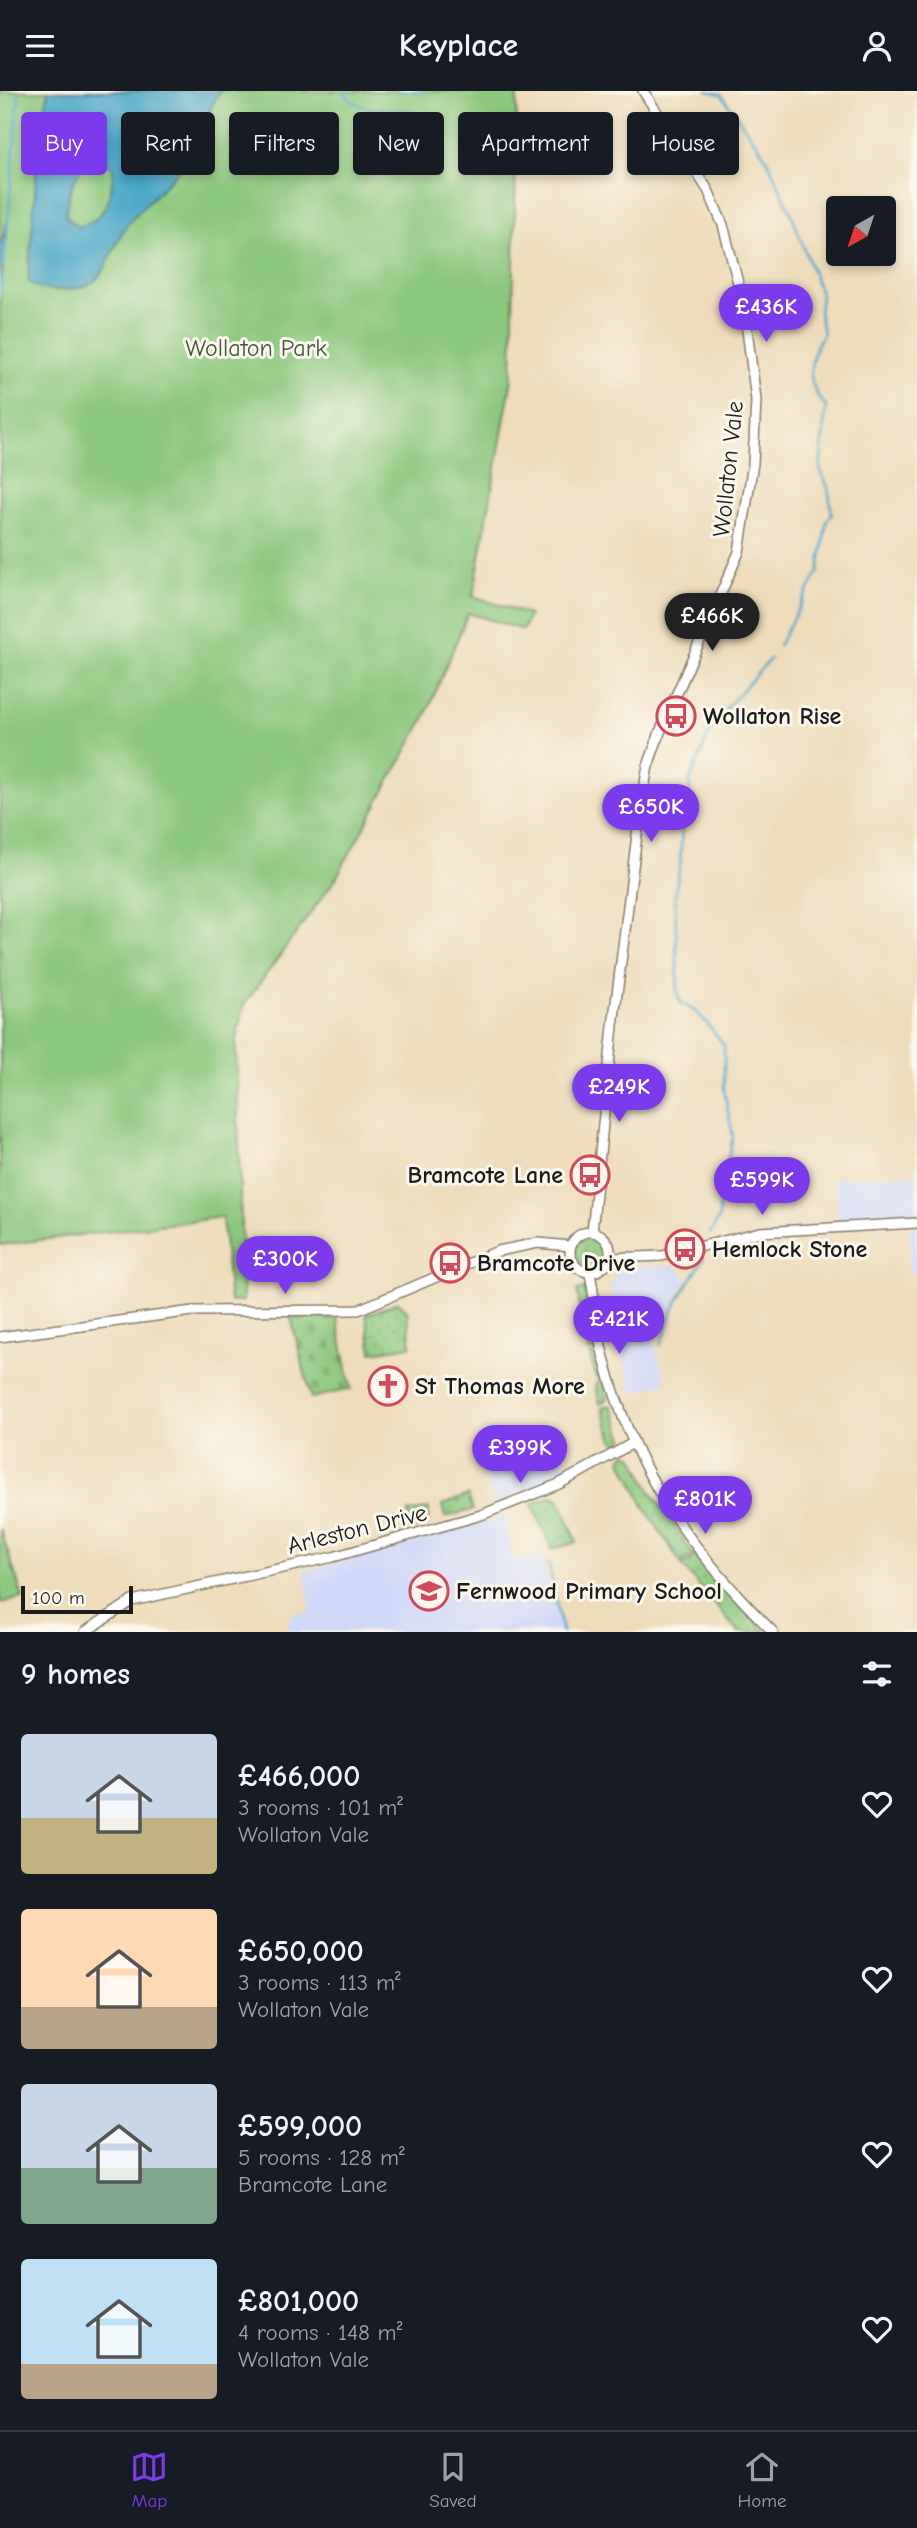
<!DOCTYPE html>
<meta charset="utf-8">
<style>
body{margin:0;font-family:"Comic Neue",sans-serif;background:#242831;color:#f1f3f6;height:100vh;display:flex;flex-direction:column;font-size:26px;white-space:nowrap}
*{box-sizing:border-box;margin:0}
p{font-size:23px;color:#9ea1a6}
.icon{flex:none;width:38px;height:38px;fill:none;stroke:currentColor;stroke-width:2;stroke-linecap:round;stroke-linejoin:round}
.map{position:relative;height:1541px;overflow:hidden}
.side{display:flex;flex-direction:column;background:#171b24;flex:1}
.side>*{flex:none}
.banner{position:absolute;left:21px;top:21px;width:875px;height:63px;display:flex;gap:14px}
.needle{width:46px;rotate:219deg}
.tools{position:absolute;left:826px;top:105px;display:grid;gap:14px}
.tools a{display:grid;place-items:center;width:70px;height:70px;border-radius:7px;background:#171b24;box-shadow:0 4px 10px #0003;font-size:35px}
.scale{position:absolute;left:21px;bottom:18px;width:112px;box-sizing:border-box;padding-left:7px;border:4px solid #1c1c1c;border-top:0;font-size:19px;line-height:24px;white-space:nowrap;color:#1c1c1c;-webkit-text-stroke:5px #fbf7ec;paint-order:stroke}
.price{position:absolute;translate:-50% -60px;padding:0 16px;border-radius:24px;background:#7c3aed;color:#fff;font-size:23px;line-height:46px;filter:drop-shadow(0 2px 4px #0008)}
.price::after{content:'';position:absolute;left:50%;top:42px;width:21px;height:16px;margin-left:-10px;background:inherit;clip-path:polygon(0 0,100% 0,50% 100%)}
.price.current{background:#222;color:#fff}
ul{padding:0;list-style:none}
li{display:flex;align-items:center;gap:21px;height:175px;padding:0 21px}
li span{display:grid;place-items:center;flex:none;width:196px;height:140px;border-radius:7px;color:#555}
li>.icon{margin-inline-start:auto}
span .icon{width:84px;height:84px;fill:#fffc;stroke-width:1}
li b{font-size:30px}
h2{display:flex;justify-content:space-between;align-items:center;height:84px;padding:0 21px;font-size:30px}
.pill{padding:0 24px;border-radius:7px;background:#171b24;box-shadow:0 4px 10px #0003;font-size:24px;line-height:63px}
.pill.current{background:#7c3aed;color:#fff}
header{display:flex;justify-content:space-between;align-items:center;height:91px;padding:0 21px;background:#171b24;font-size:32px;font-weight:700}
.menu{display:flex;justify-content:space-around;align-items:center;height:98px;border-top:2px solid #363941;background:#171b24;font-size:19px;color:#9ea1a6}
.menu a{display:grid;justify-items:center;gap:4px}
.menu .current{color:#7c3aed}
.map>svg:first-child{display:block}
</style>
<header><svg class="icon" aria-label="menu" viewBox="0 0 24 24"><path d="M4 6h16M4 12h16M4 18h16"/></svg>Keyplace<svg class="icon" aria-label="person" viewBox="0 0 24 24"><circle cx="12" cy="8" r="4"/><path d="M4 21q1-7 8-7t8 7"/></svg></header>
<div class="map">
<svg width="917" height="1541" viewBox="0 0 917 1541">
<defs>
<pattern id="grass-dots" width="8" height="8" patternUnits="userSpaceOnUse" patternTransform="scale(1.75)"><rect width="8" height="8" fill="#8cc87d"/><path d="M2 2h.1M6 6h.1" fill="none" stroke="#78ab6b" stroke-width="1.8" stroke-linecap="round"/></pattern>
<pattern id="cemetery-stones" width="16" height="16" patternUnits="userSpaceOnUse" patternTransform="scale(1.75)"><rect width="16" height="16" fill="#8cc87d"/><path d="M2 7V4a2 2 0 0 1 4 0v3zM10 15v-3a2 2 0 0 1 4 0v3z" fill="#78ab6b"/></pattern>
</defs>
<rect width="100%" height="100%" fill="#fbf7ec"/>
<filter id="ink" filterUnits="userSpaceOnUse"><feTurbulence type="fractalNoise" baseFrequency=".0143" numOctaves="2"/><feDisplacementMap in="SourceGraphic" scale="14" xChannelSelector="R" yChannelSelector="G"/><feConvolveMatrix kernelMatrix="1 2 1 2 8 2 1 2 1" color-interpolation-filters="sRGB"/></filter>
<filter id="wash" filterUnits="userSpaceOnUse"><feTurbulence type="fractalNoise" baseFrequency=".00686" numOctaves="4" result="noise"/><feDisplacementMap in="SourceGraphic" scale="28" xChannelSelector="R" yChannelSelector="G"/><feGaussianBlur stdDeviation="1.57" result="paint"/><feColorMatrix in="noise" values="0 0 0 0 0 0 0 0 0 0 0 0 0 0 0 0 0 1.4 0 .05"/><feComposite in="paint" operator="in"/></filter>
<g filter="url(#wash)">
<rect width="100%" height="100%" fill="#eedcba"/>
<!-- built -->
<path fill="#d1d9f9" d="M917,1084V1181H909L911,1127L838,1130L835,1087Z
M674,1174L687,1187L653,1249L666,1292L633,1301L619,1253L610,1193L622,1177Z
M550,1343L568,1380L495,1413L483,1379L530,1362L543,1346Z
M504,1425L513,1468L541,1465L562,1541H288L290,1525L311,1520L304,1480L391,1458Z"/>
<!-- grass -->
<path fill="url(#grass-dots)" stroke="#54724c" stroke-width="2" d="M575 1161a15 15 0 1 1 30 0a15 15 0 1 1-30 0Z
M585,1198L588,1221L581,1227L577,1199Z
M398,1211L407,1219L411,1255L372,1261L366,1224Z
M584,1232L593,1236L597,1259L589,1260Z
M598,1262L604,1284L596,1287L590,1264Z
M603,1288L608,1307L600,1313L595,1293Z
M608,1314L612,1315L624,1347L619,1354L613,1349L602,1317Z
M626,1361L634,1366L651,1401L693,1463L681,1472L646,1419L621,1368Z
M468,1404L473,1419L445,1426L442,1414Z
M552,1405L559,1408L577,1451L552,1458L532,1413Z
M429,1417L428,1433L411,1438L408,1422Z
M695,1465L766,1541H738L682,1475Z"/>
<!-- cemetery -->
<path fill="url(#cemetery-stones)" stroke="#54724c" stroke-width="2" d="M291,1227H337L351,1298L311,1307Z"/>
<!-- park -->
<path fill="#8cc87d" stroke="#54724c" stroke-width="2" d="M0,0H517L512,287L473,505L529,524L523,539L468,522L425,626L336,787L244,914L236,950L243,1210L230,1211L222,1126L0,1154Z
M0,1437L23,1507L0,1512Z"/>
<!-- water -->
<path fill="#47a5c6" stroke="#326071" stroke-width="2" fill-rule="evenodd" d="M48,0H221C207,17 205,39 194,58C176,88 147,109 126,135C114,151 109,179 93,191C80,201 38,203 28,189L37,76ZM88,70H101L113,76C113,104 108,127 78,136L66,125C67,103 74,85 88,70Z
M8,129L0,203V155Z"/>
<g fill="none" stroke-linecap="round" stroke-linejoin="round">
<!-- stream -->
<path stroke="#47a5c6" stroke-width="2.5" d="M344,0C354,21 391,20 411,20
M399,0H422
M707,0L721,3L766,66L792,124L821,204L819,221L823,243C808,267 805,295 826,315L820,378L828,396L832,423L827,429L819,480L778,555
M7,141L19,0
M3,176L7,148
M0,203L2,186
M710,1143L719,1126L720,1101L733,1046L724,999V954C709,937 702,921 681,912L678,905L675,802L680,775L682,736L690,713V689L709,643L729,614L770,568
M661,1254L675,1214L704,1167
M549,1473L562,1541"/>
</g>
</g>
<g filter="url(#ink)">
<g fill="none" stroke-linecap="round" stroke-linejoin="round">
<!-- secondary casing -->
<g stroke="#857c6b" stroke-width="12">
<path id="secondary" d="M592,1141L613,935L640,720L648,675L660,641L739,461L753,372L756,309L744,215L723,134L708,99L643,0
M570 1161a20 20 0 1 1 40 0a20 20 0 1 1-40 0Z
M609,1167L662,1165L760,1141L917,1132
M590,1183C596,1211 596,1239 604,1267C635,1384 689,1457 773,1541
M0,1246L193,1220L358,1219L498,1160L538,1152L570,1155
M85,1541L132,1510L333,1466L481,1424L559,1393L633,1352"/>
</g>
<!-- secondary -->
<use href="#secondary" stroke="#fff" stroke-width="9"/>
</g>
</g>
<!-- icons -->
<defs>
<g id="bus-ring" transform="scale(2.0125)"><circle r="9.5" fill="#fbf7ec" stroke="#d1495b" stroke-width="1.5"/><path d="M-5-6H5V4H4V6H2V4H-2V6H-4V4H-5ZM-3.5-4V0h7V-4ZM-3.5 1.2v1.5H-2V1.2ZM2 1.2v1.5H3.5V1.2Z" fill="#d1495b"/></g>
<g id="church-ring" transform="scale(2.0125)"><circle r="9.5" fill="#fbf7ec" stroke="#d1495b" stroke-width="1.5"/><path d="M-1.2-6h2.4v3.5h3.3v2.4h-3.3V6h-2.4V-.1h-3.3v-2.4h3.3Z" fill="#d1495b"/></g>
<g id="school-ring" transform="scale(2.0125)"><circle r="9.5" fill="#fbf7ec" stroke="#d1495b" stroke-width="1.5"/><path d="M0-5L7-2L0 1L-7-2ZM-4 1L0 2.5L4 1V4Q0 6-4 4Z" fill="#d1495b"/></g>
</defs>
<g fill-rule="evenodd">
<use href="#bus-ring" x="676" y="625"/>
<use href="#bus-ring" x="590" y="1084"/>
<use href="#bus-ring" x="685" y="1158"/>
<use href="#bus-ring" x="450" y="1172"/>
<use href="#church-ring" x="388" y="1295"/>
<use href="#school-ring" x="429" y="1500"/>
</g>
<g text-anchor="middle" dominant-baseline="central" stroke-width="6" stroke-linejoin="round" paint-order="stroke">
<!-- park labels -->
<g font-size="24" fill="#43583e" stroke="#fbf7ec">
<text x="256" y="257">Wollaton Park</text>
</g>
<!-- street labels -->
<g font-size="24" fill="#1c1c1c" stroke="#fbf7ec">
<text transform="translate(728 378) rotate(-84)">Wollaton Vale</text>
<text transform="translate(357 1438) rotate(-14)">Arleston Drive</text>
</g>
<!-- poi labels -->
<g font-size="24" font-weight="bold" fill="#1c1c1c" stroke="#fbf7ec" text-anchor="start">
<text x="703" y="625">Wollaton Rise</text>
<text x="563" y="1084" text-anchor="end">Bramcote Lane</text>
<text x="712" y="1158">Hemlock Stone</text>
<text x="477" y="1172">Bramcote Drive</text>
<text x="415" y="1295">St Thomas More</text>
<text x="456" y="1500">Fernwood Primary School</text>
</g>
</g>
</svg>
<div class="tools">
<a><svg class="needle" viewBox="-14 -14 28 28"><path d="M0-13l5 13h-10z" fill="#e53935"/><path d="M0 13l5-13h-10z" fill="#9ea1a6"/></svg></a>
</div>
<div class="scale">100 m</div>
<b class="price" style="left:766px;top:253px">£436K</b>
<b class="price current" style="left:712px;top:562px">£466K</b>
<b class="price" style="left:651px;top:753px">£650K</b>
<b class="price" style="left:619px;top:1033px">£249K</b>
<b class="price" style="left:762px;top:1126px">£599K</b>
<b class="price" style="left:285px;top:1205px">£300K</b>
<b class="price" style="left:619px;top:1265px">£421K</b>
<b class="price" style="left:520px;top:1394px">£399K</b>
<b class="price" style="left:705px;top:1445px">£801K</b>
<div class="banner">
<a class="pill current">Buy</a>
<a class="pill">Rent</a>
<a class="pill">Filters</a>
<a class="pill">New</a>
<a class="pill">Apartment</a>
<a class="pill">House</a>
</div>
</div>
<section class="side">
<h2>9 homes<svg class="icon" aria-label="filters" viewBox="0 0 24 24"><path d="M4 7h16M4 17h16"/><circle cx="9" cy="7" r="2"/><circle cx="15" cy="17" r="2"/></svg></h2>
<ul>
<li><span style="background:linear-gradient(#c9d6e8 60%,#c2b280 0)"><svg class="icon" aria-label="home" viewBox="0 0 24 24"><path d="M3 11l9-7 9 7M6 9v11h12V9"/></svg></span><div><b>£466,000</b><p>3 rooms · 101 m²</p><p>Wollaton Vale</p></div><svg class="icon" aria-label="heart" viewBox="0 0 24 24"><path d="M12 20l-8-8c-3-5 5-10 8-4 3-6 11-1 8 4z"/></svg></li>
<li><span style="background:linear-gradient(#ffd9b3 70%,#b9a48a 0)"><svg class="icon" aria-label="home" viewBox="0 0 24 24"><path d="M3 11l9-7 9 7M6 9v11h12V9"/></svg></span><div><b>£650,000</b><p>3 rooms · 113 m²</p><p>Wollaton Vale</p></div><svg class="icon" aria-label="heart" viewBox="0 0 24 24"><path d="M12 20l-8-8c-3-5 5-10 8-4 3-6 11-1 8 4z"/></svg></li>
<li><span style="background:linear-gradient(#c9d6e8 60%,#7fa58c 0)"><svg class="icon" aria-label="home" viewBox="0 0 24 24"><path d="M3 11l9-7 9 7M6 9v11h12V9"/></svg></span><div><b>£599,000</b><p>5 rooms · 128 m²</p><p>Bramcote Lane</p></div><svg class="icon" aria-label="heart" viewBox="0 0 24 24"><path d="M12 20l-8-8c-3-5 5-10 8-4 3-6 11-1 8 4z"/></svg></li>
<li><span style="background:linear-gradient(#bfe0f5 75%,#b9a48a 0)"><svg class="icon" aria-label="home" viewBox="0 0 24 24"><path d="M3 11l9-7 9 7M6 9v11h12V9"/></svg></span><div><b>£801,000</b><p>4 rooms · 148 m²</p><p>Wollaton Vale</p></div><svg class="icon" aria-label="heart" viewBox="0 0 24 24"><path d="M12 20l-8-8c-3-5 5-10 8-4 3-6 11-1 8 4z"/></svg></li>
</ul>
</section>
<nav class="menu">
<a class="current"><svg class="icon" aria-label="map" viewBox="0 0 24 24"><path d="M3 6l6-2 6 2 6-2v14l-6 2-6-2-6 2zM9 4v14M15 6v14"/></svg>Map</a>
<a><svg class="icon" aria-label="saved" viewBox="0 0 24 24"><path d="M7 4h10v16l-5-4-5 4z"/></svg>Saved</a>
<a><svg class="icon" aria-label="home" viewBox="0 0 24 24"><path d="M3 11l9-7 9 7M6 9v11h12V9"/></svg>Home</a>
</nav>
